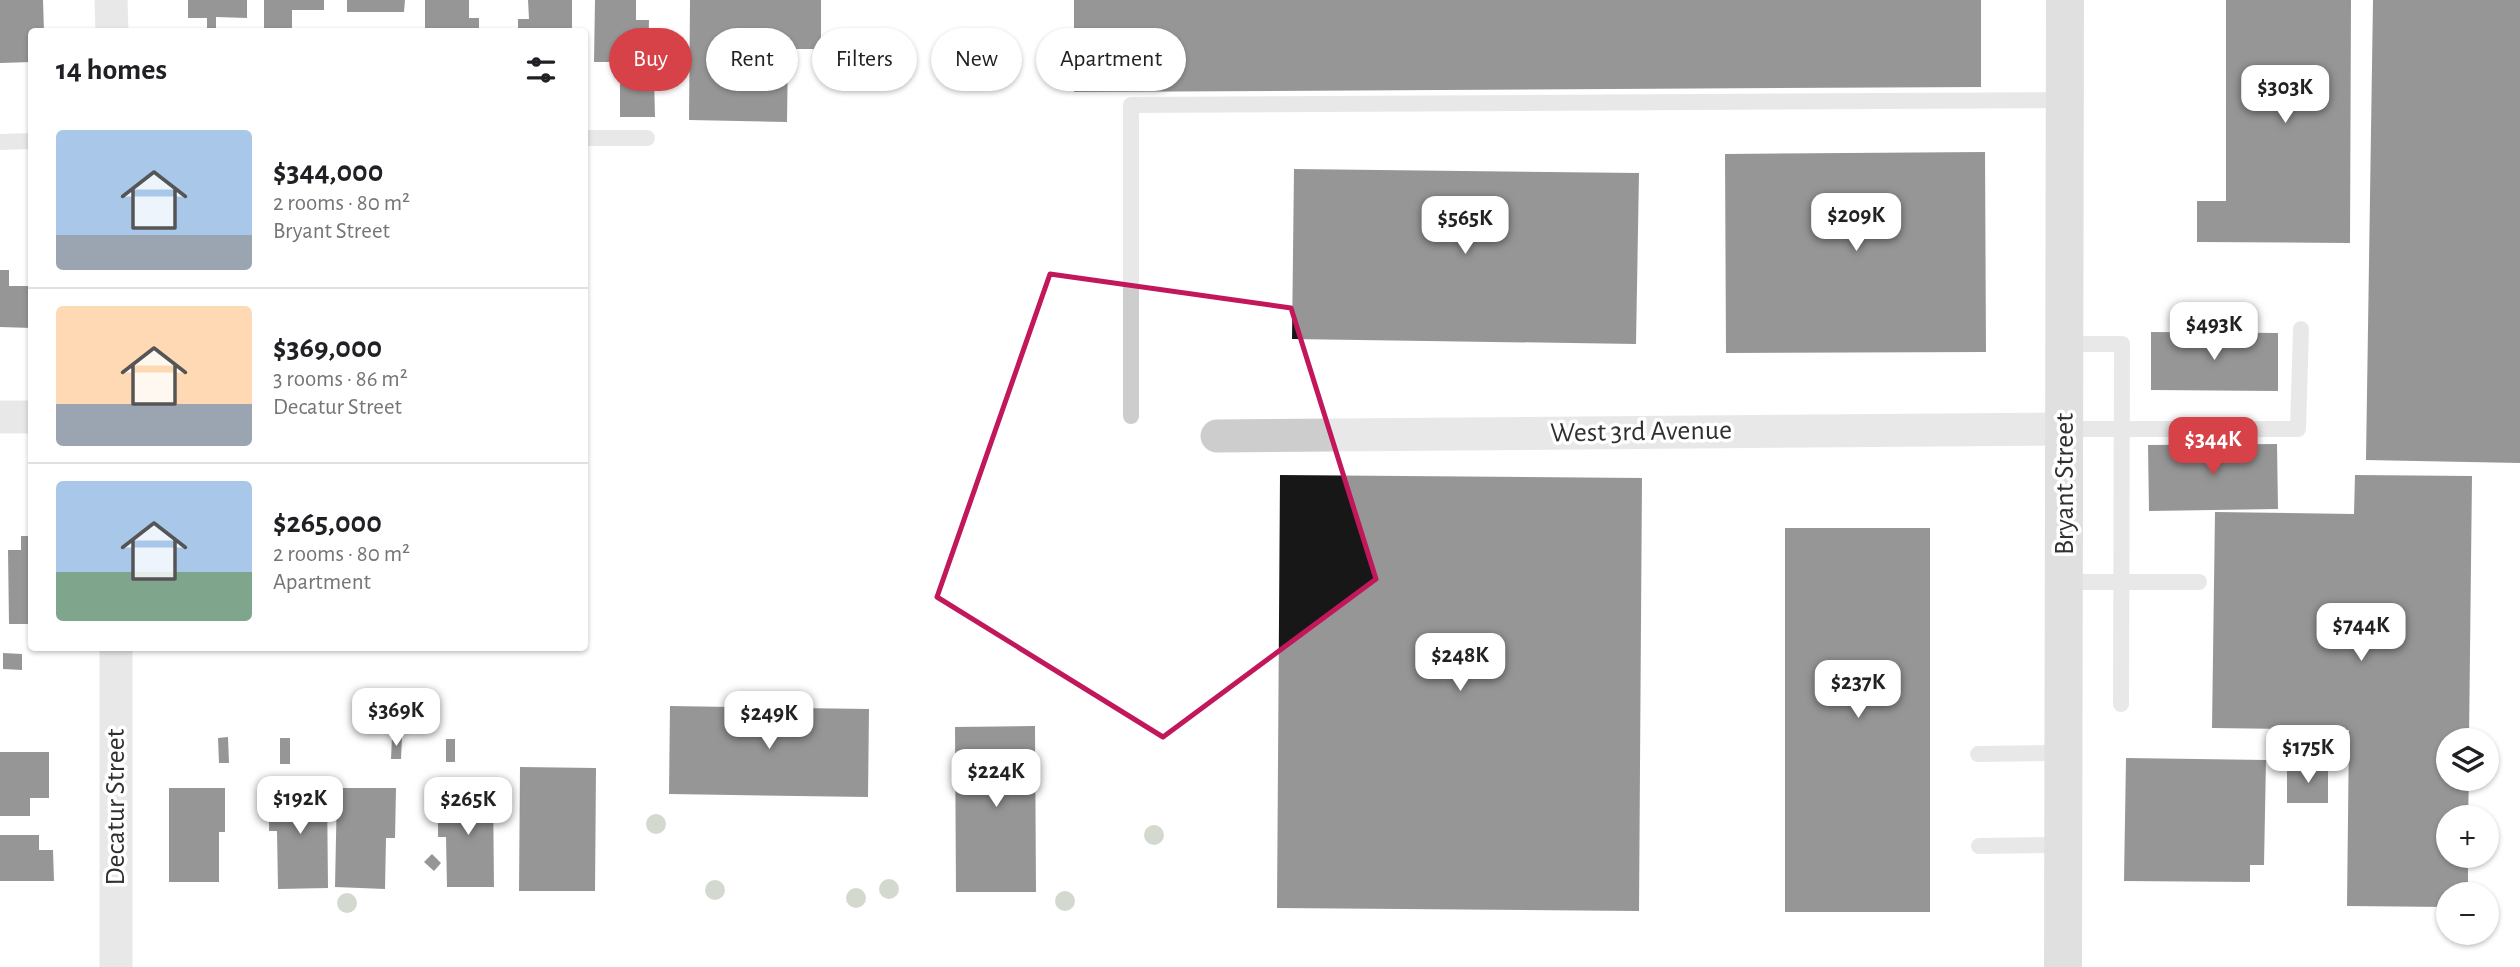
<!DOCTYPE html>
<meta charset="utf-8">
<style>
body{margin:0;font-family:"Alegreya Sans",sans-serif;background:#f6f6f6;color:#202124;height:100vh;display:flex;flex-direction:column;font-size:26px;white-space:nowrap}
*{box-sizing:border-box;margin:0}
p{font-size:23px;color:#757577}
.icon{flex:none;width:38px;height:38px;fill:none;stroke:currentColor;stroke-width:2;stroke-linecap:round;stroke-linejoin:round}
.map{position:relative;flex:1;overflow:hidden}
.side{position:absolute;left:28px;top:28px;width:560px;height:623px;display:flex;flex-direction:column;background:#fff;border-radius:7px;box-shadow:0 2px 5px #0004}
.side>*{flex:none}
.hud{position:absolute;left:609px;top:28px;width:665px;height:63px;display:flex;gap:14px}
.controls{position:absolute;left:2436px;top:728px;display:grid;gap:14px}
.controls a{display:grid;place-items:center;width:63px;height:63px;border-radius:50%;background:#fff;box-shadow:0 2px 5px #0004;font-size:35px}
.price{position:absolute;translate:-50% -60px;padding:0 16px;border-radius:14px;background:#fff;color:#222;font-size:23px;line-height:46px;filter:drop-shadow(0 2px 4px #0008)}
.price::after{content:'';position:absolute;left:50%;top:42px;width:21px;height:16px;margin-left:-10px;background:inherit;clip-path:polygon(0 0,100% 0,50% 100%)}
.price.current{background:#d74148;color:#fff}
ul{padding:0;list-style:none}
li{display:flex;align-items:center;gap:21px;height:175px;padding:0 28px}
li+li{border-top:2px solid #e0e0e0}
li span{display:grid;place-items:center;flex:none;width:196px;height:140px;border-radius:7px;color:#555}
li>.icon{margin-inline-start:auto}
span .icon{width:84px;height:84px;fill:#fffc;stroke-width:1}
li b{font-size:30px}
h2{display:flex;justify-content:space-between;align-items:center;height:84px;padding:0 28px;font-size:30px}
.pill{padding:0 24px;border-radius:32px;background:#fff;box-shadow:0 2px 5px #0004;font-size:24px;line-height:63px}
.pill.current{background:#d74148;color:#fff}
.map>svg:first-child{display:block}
</style>
<div class="map">
<svg width="2520" height="967" viewBox="0 0 2520 967">
<rect width="100%" height="100%" fill="#fff"/>
<!-- building -->
<path fill="#171717" d="M0,0H43L44,32H32V62L0,63Z
M188,0H247V18L216,17V32H207V18H188Z
M264,0H324V10H292V29H264Z
M347,0H405L404,12H347Z
M425,0H469V18H479V32H425Z
M528,0H572V32H518V19H529Z
M595,0H636V20H649L648,62H594Z
M690,0H821V49H788L787,122L689,120Z
M1074,0H1981V87L1074,92Z
M2226,0H2351L2350,243L2197,242V201H2226Z
M2373,0H2520V463L2366,460Z
M620,76H654L655,117H620Z
M1985,152L1986,352L1726,353L1725,154Z
M1294,169L1639,173L1636,344L1292,339Z
M0,270H9V286H32V328L0,327Z
M2151,332L2278,333V391L2151,390Z
M2277,444L2278,509L2149,511L2148,445Z
M1280,475L1642,478L1639,911L1277,908Z
M2355,475L2472,476L2469,740H2448V779H2469L2468,817H2448V856H2468V894H2448V907L2347,906L2349,730L2212,728L2215,512L2354,514Z
M1785,528H1930V912H1785Z
M21,536H32V624H9L8,550H21Z
M3,653L22,654V670L3,669Z
M670,706L869,709L868,797L669,794Z
M1035,726L1036,892H956L955,727Z
M392,736L402,737L401,759H391Z
M228,737L229,763H219L218,738Z
M280,738H290V764H280Z
M446,739H455V762H446Z
M0,752H49V798H30V816H0Z
M2126,758L2266,760L2264,865H2250V882L2124,881Z
M520,767L596,768L595,891H519Z
M2287,767H2328V803H2287Z
M169,788H225V832H219V882H169Z
M269,788H327L328,888L278,889L277,831H269Z
M337,788H396L395,838H386L385,889L335,887Z
M438,790H493L494,887H447L446,837H438Z
M0,835H39V850H53L54,881H0Z
M432,854L441,863L434,871L424,862Z"/>
<g fill="none" stroke-linecap="round" stroke-linejoin="round">
<!-- lane -->
<path stroke="#cdcdcd" stroke-width="16" d="M584,138H647
M0,142L32,141
M2065,344H2122L2121,704
M1131,416V105L2065,100
M2065,429H2298L2301,329
M2065,582H2199
M1978,754L2063,753
M1979,846L2063,845"/>
<!-- street -->
<path stroke="#cdcdcd" stroke-width="33" d="M111,0L112,32
M0,417H32
M1217,436L2065,429
M116,648V967"/>
<!-- secondary -->
<path stroke="#bababa" stroke-width="38" d="M2063,967L2065,0"/>
</g>
<!-- trees -->
<g fill="#a0ac96">
<circle cx="656" cy="824" r="10"/>
<circle cx="1154" cy="835" r="10"/>
<circle cx="889" cy="889" r="10"/>
<circle cx="715" cy="890" r="10"/>
<circle cx="856" cy="898" r="10"/>
<circle cx="1065" cy="901" r="10"/>
<circle cx="347" cy="903" r="10"/>
</g>
<!-- marked area -->
<path d="M0 0H2520V967H0ZM1050,274L1291,308L1376,579L1163,737L937,597Z" fill="#fff" fill-opacity=".55" fill-rule="evenodd"/>
<path fill="none" stroke="#c2185b" stroke-width="5" stroke-linejoin="round" d="M1050,274L1291,308L1376,579L1163,737L937,597Z"/>
<g text-anchor="middle" dominant-baseline="central" stroke-width="7" stroke-linejoin="round" paint-order="stroke">
<!-- street labels -->
<g font-size="28" fill="#303030" stroke="#fff">
<text transform="translate(1641 432) rotate(-1)">West 3rd Avenue</text>
<text transform="translate(2065 484) rotate(-90)">Bryant Street</text>
<text transform="translate(116 807) rotate(-90)">Decatur Street</text>
</g>
</g>
</svg>
<div class="controls">
<a><svg class="icon" aria-label="layers" viewBox="0 0 24 24"><path d="M12 4l9 5-9 5-9-5zM3 14l9 5 9-5"/></svg></a>
<a>+</a>
<a>−</a>
</div>
<b class="price" style="left:2285px;top:125px">$303K</b>
<b class="price" style="left:1856px;top:253px">$209K</b>
<b class="price" style="left:1465px;top:256px">$565K</b>
<b class="price" style="left:2214px;top:362px">$493K</b>
<b class="price current" style="left:2213px;top:477px">$344K</b>
<b class="price" style="left:2361px;top:663px">$744K</b>
<b class="price" style="left:1460px;top:693px">$248K</b>
<b class="price" style="left:1858px;top:720px">$237K</b>
<b class="price" style="left:396px;top:748px">$369K</b>
<b class="price" style="left:769px;top:751px">$249K</b>
<b class="price" style="left:2308px;top:785px">$175K</b>
<b class="price" style="left:996px;top:809px">$224K</b>
<b class="price" style="left:300px;top:836px">$192K</b>
<b class="price" style="left:468px;top:837px">$265K</b>
<div class="hud">
<a class="pill current">Buy</a>
<a class="pill">Rent</a>
<a class="pill">Filters</a>
<a class="pill">New</a>
<a class="pill">Apartment</a>
</div>
<section class="side">
<h2>14 homes<svg class="icon" aria-label="filters" viewBox="0 0 24 24"><path d="M4 7h16M4 17h16"/><circle cx="9" cy="7" r="2"/><circle cx="15" cy="17" r="2"/></svg></h2>
<ul>
<li><span style="background:linear-gradient(#a9c7e8 75%,#9aa5b1 0)"><svg class="icon" aria-label="home" viewBox="0 0 24 24"><path d="M3 11l9-7 9 7M6 9v11h12V9"/></svg></span><div><b>$344,000</b><p>2 rooms · 80 m²</p><p>Bryant Street</p></div></li>
<li><span style="background:linear-gradient(#ffd9b3 70%,#9aa5b1 0)"><svg class="icon" aria-label="home" viewBox="0 0 24 24"><path d="M3 11l9-7 9 7M6 9v11h12V9"/></svg></span><div><b>$369,000</b><p>3 rooms · 86 m²</p><p>Decatur Street</p></div></li>
<li><span style="background:linear-gradient(#a9c7e8 65%,#7fa58c 0)"><svg class="icon" aria-label="home" viewBox="0 0 24 24"><path d="M3 11l9-7 9 7M6 9v11h12V9"/></svg></span><div><b>$265,000</b><p>2 rooms · 80 m²</p><p>Apartment</p></div></li>
</ul>
</section>
</div>
